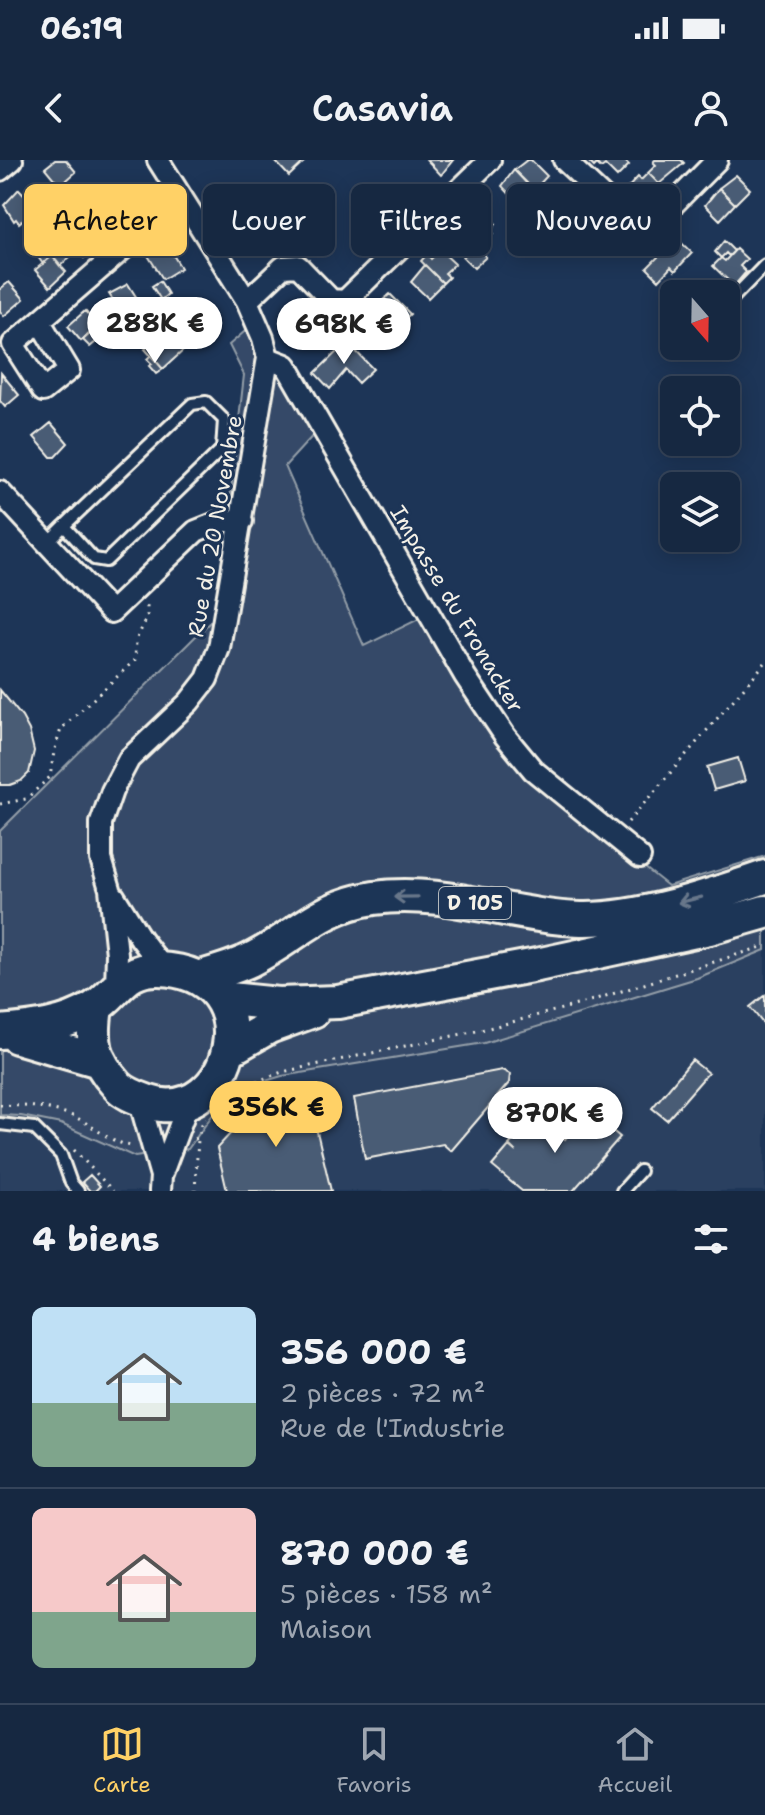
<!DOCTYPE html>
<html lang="fr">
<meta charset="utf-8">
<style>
body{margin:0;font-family:"Shantell Sans",sans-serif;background:#23344c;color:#f1f3f6;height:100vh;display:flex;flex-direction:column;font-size:30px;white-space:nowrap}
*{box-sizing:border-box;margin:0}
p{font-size:26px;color:#9ea6b1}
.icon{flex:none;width:44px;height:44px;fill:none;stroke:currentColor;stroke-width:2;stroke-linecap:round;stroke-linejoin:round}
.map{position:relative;height:1031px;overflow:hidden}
.drawer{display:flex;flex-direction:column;background:#162841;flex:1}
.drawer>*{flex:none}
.hud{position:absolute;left:24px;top:24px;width:718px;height:72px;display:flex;gap:16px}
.needle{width:52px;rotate:160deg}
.buttons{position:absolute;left:660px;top:120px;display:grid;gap:16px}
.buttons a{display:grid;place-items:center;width:80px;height:80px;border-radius:12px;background:#162841;box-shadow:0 4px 20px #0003,0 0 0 2px #35445a;font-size:40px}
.price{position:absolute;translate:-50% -68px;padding:0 18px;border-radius:28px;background:#fff;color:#222;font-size:26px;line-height:52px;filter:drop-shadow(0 2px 4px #0008)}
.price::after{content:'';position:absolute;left:50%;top:48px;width:24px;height:18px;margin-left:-12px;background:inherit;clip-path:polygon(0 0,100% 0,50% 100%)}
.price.active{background:#ffd166;color:#111}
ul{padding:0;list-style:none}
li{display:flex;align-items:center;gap:24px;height:200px;padding:0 32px}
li+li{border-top:2px solid #35445a}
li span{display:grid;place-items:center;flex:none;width:224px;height:160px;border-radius:12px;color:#555}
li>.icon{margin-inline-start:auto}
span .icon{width:96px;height:96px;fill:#fffc;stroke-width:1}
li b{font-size:34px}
h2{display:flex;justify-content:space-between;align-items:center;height:96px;padding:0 32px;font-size:34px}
.chip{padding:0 28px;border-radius:12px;background:#162841;box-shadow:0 4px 20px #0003,0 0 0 2px #35445a;font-size:28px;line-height:72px}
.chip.active{background:#ffd166;color:#111}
.status{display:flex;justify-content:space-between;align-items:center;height:56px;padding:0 40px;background:#162841;direction:ltr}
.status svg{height:22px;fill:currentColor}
header{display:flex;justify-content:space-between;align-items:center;height:104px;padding:0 32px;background:#162841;font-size:36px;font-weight:600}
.tab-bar{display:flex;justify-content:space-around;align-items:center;height:112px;border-top:2px solid #35445a;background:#162841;font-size:22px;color:#9ea6b1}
.tab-bar a{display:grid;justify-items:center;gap:4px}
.tab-bar .active{color:#ffd166}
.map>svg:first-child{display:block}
</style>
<div class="status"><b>06:19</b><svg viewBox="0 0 49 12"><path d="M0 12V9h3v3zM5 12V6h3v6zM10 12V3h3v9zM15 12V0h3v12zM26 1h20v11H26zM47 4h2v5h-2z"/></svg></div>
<header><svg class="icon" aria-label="back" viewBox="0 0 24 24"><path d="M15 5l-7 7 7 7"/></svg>Casavia<svg class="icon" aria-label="person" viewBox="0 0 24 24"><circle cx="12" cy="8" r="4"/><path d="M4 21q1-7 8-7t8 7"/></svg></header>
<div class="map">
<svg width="765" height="1031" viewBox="0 0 765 1031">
<rect width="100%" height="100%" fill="#1d3557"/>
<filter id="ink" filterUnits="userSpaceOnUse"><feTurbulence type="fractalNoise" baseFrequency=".0125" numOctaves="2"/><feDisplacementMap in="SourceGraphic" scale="16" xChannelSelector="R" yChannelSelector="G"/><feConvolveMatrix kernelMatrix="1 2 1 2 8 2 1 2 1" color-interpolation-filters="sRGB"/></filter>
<g filter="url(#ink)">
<!-- built -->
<path fill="#2a4060" d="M765,790V1031H0V955L21,956L61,964L135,997L188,989L216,950L245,927L282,916L484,883L697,818Z"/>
<!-- green -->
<path fill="#354a67" stroke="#949ea8" stroke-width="2" d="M259,159L317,271L285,306L364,486L435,451L515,605L668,726L765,696V790L697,818L484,883L282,916L246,927L216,950L188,989L135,997L61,964L21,956L0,955V671L217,455L244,215L229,185Z"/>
<!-- building -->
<path fill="#485b74" stroke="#f4f1e8" stroke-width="2" d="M55,0H66L76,12L60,26L45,8Z
M274,0H306L289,16Z
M427,0H453L441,15Z
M527,0H531L547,16L534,30L514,10Z
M587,0H624L629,5L617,17L605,5L601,8L597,4L594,7Z
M655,0H681L684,3L659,24L648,13L656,5L653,2Z
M514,10L531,28L517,42L502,26Z
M648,13L659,24L638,48L623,33L638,17L641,20Z
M736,15L750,29L735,44L719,28Z
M719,28L735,44L720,60L705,45Z
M19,29L37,48L33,55H28L19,63L16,59L14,61L4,45Z
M480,48L489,57L483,64L477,58L470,65L467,62Z
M92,50L109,70L101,77L98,75L91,81L76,64Z
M489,57L496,64L490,71L493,74L477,89L471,80L469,81L462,74L460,76L453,69L463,59L470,65L477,58L483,64Z
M670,72L692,93L675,111L671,107L659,120L647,108L659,96L655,92L663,84L660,81Z
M81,78L92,90L84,98L75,84Z
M57,81L70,97L60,106L52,96L43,104L38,97Z
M724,81L734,91L729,96L726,93L721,98L715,92Z
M167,85L181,108L163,119L147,94Z
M474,86L486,97L474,108L463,97Z
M736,89L747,99L740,106L746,112L734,126L713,106L721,98L725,101Z
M440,90L455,104L445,113L449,117L443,123L421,101L427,94L431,99Z
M52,96L66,112L50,127L35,110Z
M425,105L443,123L428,138L411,122Z
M160,121L168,134L161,140L152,126Z
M9,122L24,139L4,156L0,151V129Z
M128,124L140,143L118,157L121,162L126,159L130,167L121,175L111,160L122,154L109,134Z
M390,134L410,154L396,168L375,147Z
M375,147L396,168L381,183L364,165L373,157L369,153Z
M85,151L98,166L81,181L68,166Z
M179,162L195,180L163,209L145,189Z
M91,173L97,181L90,187L83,180Z
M347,182L373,209L358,223L346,210L330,229L315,213Z
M151,195L163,209L156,214L149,206L152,204L147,199Z
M1,213L19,235L5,247L0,241Z
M51,263L68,283L55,297H51L34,277Z
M0,530L22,557L29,570L34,591L29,613L21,621L10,625H0Z
M738,598L745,621L714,630L707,607Z
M765,835V866L750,847Z
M692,900L708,913L667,960L652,948Z
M502,910L510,914L509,923L451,991L443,984L365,999L354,938Z
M318,928L321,939L310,942L331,1031H227L217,988L243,960L247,959L246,956L266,951L264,940Z
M589,951L620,977L573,1031H522L492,1006L509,986L516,992L509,985L536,953L565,979Z
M90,1015L100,1026L95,1031H90L82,1022Z"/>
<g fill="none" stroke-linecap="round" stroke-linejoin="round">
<!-- service casing -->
<g stroke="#f4f1e8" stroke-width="16">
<path id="service" d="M730,141L765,105
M47,383L64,366L192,244L206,242L224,260L222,289L106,401L94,399L64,366
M0,964L34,968L61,995L71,1023L78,1031
M622,1031L640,1011"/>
</g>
<!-- minor casing -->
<g stroke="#f4f1e8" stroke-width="26">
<path id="minor" d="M564,0L636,68H650L717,0
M0,10L12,0
M247,141L283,107L298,106L331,140L345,141L490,0
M40,162L69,210L43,231L13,184L182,38
M268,198L286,205L465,516L505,576L533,610L640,697
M0,332L111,452L196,371L221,361H242
M114,736L141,779L164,809
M116,826L117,794L110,729L101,699V663L112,631L129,599L189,542L207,519L219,488L268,198L263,178L247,141L158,0
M139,939L161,1016
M160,1031L161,1016L189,941"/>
</g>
<!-- primary casing -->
<g stroke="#f4f1e8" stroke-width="38">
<path id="primary" d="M198,818C215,813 233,808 250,800C297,777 317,747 374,738C444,728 511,757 581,759C639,760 710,736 765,717
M220,838L278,844L338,842L537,805L709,768L765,752
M0,872C33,869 65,866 94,848C119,832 124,808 159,809C275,813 232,970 149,942C138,938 125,934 117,925C93,899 91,881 96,847
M17,877L99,901
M229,890L269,867L313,851"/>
</g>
<!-- path -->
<path stroke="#f4f1e8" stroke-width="3" stroke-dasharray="2 6" stroke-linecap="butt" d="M0,644L26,639L50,617L54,592L61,569L135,500L136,480L147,458V445
M628,662L765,503
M241,927L282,912L481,870L577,845L765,786
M0,945C24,946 47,946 70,955C92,963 110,984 133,986
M195,979L198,978L202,964L206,959
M74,990L113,1031
M195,1031L198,979"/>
<!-- service -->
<use href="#service" stroke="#1d3557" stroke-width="10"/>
<!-- minor -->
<use href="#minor" stroke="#1d3557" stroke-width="20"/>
<!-- primary -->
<use href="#primary" stroke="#1d3557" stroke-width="32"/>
</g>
<!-- one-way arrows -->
<defs><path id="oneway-shaft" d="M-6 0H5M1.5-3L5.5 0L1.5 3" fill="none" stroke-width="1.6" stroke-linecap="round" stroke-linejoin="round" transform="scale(2)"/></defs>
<g stroke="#68778a">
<use href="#oneway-shaft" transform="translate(406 737) rotate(179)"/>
<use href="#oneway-shaft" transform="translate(690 740) rotate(166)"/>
</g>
</g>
<g text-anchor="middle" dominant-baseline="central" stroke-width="6" stroke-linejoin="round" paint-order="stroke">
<!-- shield labels -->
<rect fill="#1d3557" stroke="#b4b9bc" stroke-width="2" x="439" y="727" width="72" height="32" rx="6"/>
<g font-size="20" font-weight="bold" fill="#f4f1e8">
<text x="475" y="743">D 105</text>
</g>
<!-- street labels -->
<g font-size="22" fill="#f4f1e8" stroke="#1d3557">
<text transform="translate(215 366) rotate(-80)">Rue du 20 Novembre</text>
<text transform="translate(457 449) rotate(59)">Impasse du Fronacker</text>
</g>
</g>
</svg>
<div class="buttons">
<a><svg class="needle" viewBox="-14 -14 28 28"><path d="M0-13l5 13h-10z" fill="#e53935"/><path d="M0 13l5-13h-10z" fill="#9ea6b1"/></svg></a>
<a><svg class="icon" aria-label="locate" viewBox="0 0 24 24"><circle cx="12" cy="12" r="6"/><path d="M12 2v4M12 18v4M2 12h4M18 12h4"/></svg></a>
<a><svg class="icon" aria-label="layers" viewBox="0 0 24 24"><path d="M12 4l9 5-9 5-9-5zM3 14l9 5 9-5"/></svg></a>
</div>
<b class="price" style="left:155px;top:205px">288K €</b>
<b class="price" style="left:344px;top:206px">698K €</b>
<b class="price active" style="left:276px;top:989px">356K €</b>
<b class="price" style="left:555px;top:995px">870K €</b>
<div class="hud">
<a class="chip active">Acheter</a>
<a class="chip">Louer</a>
<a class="chip">Filtres</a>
<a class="chip">Nouveau</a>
</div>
</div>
<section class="drawer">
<h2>4 biens<svg class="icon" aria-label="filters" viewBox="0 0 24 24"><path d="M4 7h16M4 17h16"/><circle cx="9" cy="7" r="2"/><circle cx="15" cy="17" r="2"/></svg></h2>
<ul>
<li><span style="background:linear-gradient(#bfe0f5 60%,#7fa58c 0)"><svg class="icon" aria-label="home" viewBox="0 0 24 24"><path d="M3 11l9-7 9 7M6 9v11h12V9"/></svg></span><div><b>356 000 €</b><p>2 pièces · 72 m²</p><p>Rue de l'Industrie</p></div></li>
<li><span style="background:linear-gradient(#f6c9c9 65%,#7fa58c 0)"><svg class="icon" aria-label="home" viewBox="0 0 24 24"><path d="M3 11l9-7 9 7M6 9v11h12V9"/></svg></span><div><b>870 000 €</b><p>5 pièces · 158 m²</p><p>Maison</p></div></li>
</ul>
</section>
<nav class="tab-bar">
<a class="active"><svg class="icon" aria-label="map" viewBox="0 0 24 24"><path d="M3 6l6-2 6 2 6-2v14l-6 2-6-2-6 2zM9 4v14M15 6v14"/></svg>Carte</a>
<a><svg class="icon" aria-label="saved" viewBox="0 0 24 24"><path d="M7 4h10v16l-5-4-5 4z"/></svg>Favoris</a>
<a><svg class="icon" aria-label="home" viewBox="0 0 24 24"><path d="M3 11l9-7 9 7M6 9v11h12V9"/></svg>Accueil</a>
</nav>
